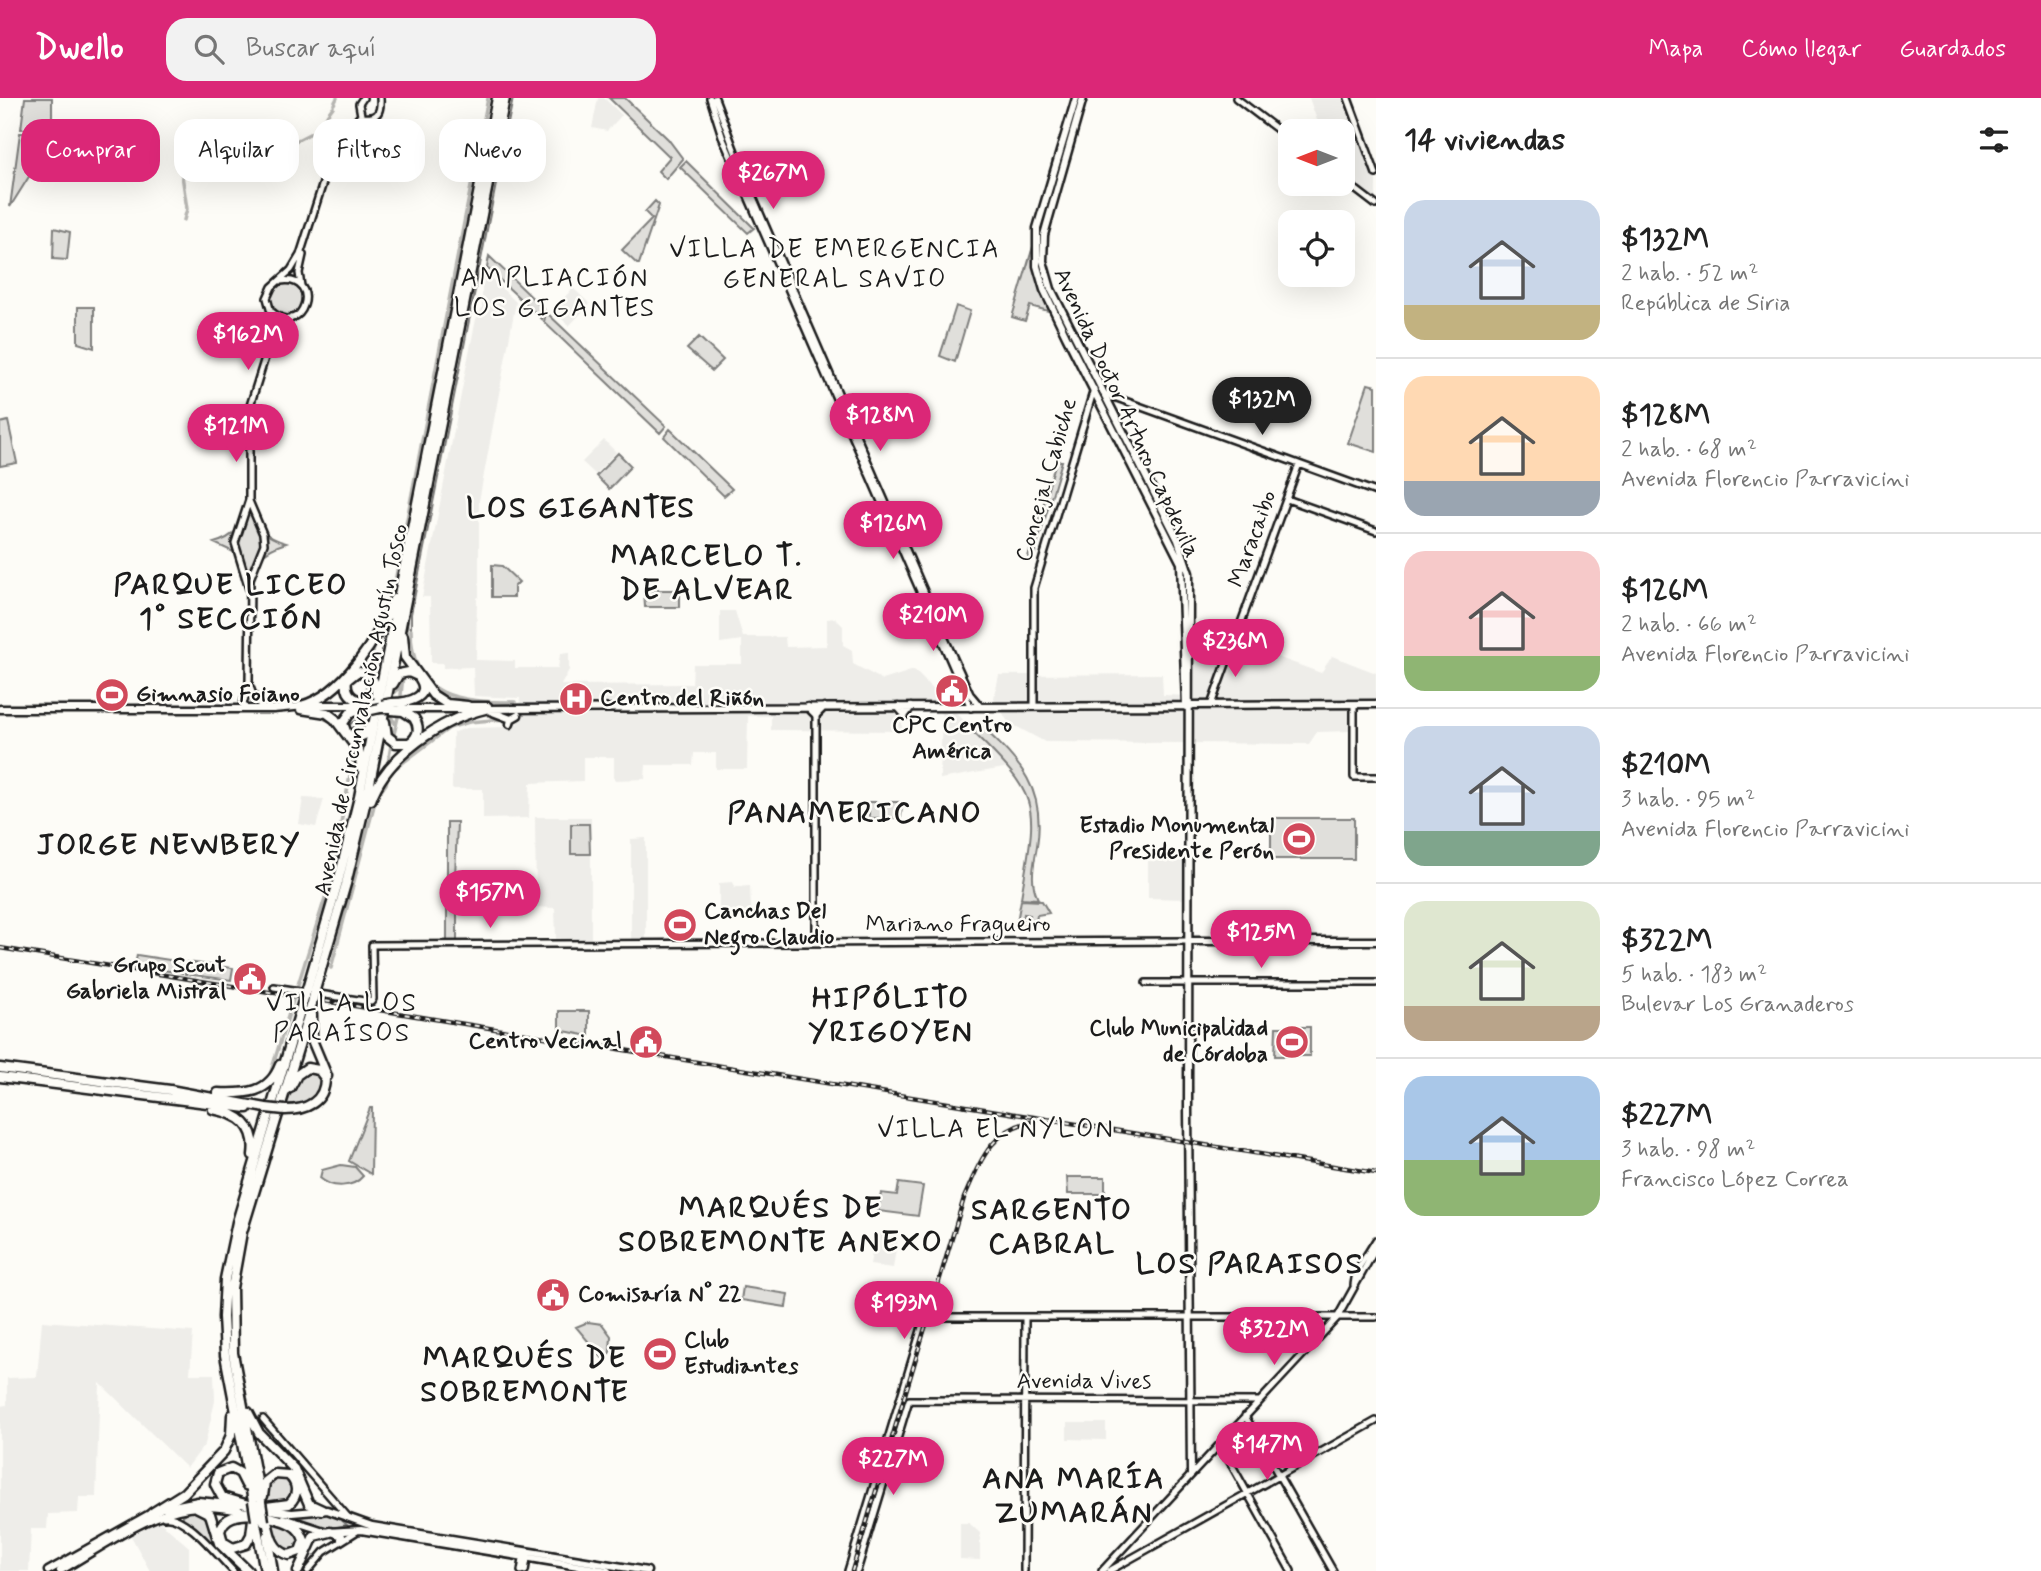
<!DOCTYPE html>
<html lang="es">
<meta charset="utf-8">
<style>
body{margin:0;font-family:Mynerve,sans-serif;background:#f2f2f2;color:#222;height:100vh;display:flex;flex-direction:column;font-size:26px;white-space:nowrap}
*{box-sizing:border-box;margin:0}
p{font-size:23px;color:#767676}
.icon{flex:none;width:38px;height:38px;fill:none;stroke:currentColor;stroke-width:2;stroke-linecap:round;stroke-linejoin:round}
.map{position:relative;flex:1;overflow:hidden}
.drawer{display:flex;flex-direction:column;background:#fff;width:665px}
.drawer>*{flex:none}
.hud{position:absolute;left:21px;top:21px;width:665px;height:63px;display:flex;gap:14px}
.needle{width:46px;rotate:270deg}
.controls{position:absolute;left:1278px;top:21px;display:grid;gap:14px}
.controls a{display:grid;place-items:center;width:77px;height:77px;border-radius:14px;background:#fff;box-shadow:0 7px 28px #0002;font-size:35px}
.price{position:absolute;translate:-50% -60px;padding:0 16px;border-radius:24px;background:#db2777;color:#fff;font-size:23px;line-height:46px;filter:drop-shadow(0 2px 4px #0008)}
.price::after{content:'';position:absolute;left:50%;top:42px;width:21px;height:16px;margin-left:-10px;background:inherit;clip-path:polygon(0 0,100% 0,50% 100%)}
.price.current{background:#222;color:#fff}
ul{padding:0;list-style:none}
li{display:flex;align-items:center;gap:21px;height:175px;padding:0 28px}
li+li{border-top:2px solid #e0e0e0}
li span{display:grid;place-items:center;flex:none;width:196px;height:140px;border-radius:21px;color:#555}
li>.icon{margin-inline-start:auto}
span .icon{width:84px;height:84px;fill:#fffc;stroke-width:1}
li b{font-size:30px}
h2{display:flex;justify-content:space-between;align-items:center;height:84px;padding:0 28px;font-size:30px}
.tag{padding:0 24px;border-radius:21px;background:#fff;box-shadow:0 7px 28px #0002;font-size:24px;line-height:63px}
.tag.current{background:#db2777;color:#fff}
header{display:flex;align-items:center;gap:42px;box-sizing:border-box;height:98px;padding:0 35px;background:#db2777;color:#fff}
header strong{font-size:33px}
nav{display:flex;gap:38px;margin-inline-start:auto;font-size:24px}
.search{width:490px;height:63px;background:#f2f2f2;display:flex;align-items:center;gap:18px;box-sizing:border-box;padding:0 24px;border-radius:21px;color:#767676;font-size:26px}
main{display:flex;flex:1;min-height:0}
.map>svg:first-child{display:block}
</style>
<header>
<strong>Dwello</strong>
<div class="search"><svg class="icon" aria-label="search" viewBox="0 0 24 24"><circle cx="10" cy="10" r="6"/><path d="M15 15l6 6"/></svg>Buscar aquí</div>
<nav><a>Mapa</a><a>Cómo llegar</a><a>Guardados</a></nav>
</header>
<main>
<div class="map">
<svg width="1376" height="1473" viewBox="0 0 1376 1473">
<rect width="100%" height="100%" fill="#fdfcf7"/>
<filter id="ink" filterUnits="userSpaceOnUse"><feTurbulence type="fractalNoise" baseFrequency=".0143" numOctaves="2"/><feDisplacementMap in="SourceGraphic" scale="14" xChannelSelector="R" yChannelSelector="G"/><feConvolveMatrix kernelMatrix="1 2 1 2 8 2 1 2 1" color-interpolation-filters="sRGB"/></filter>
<g filter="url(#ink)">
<!-- built -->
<path fill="#eeede9" d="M598,0H604L622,17L607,33L592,30Z
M1309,0H1345L1367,60L1376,67V106L1342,79V33H1321Z
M489,178L516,204L479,403V499L477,500L476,562L515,563V570H558L560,556L569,555V572L561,587L692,586L693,566H742V542L720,545V513H735L743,539H785L786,549L827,548V521L835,520L843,528V547L852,552L853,566L883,582L914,572L1010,669L940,681L942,617L931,604L902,605V633L771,632V618H748L747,671H716V655H694L693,667H646L645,681L614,682V659H583V683L530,685L529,720L483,721V691H452L453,635L466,630L511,629L518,625L520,600L474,598L473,569L443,570V565H431L430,499H422L468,260L476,221L482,210V187L484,180Z
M573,190L590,206L569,228L553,212Z
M604,342L616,354L595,376L582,364Z
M1193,538H1219L1321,575L1332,558L1376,575V611L1351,613V633L1317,634L1309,646L1045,644L1008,624L994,600L999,577L1162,576L1163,597L1193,598Z
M303,700L324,701L316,729L299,726Z
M535,719H591V842H556L555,810L536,809Z
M646,740V842H631V741Z
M1148,763H1187L1186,801L1148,800Z
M733,784L735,789L750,788L751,813L719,814V785Z
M875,1134L898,1138L893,1170L870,1167Z
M42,1223L193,1234L190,1276H214L215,1303L205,1346L187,1370L100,1285L96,1399H79L78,1415L48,1416L47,1431H31L29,1473H0V1308L7,1307V1280L37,1279Z
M1067,1325H1106V1342L1067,1341Z
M159,1423L189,1449V1473H150L131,1438Z
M960,1425H969L980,1435V1462L960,1461Z"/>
<!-- green -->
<path fill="#e0dfdb" stroke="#7e7e7c" stroke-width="2" d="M25,0H52V31H21Z
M609,0H625L668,41L683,61L666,81L658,73L670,59Z
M20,35H49L30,77L10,109Z
M77,35L98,36V78H77Z
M686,63L754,130L748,135L680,69Z
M655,103L659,107L639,166H637L622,152L652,121L645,114Z
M54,130L70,134L67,162L53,161Z
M1034,145L1036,172L1052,214L1030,208L1025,223L1012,219Z
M489,158L544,211L542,221L487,170Z
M270 201a17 17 0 1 1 34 0a17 17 0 1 1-34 0Z
M956,208L970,213L955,264L940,258Z
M78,209H94V250L78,245Z
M546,214L666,328L660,335L544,224Z
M699,239L723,262L712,273L687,251Z
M1368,286L1376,288V354L1348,345Z
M8,323L17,365L0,368V325Z
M670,331L732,391L724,398L664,339Z
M618,355L631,368L609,391L596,378Z
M1056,363H1062L1033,461L1028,459Z
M249,408C255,429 265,439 286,445C261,453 258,460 249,484L238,456L214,445C236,439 241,428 249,408Z
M492,467L502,468L519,484L514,489V499H492Z
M644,492H680V509H645Z
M981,628C1021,665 1046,691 1037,748C1034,767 1029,782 1038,801L1021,800C1036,708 1044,703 974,635Z
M869,704H902L901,720H869Z
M1271,720H1354V761H1271Z
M447,724H457L455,781L447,782Z
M571,726H589L590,756H571Z
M447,784H457V844H447Z
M1021,802L1042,803L1049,815L1037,817L1036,824H1029L1030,817L1024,816L1022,830L1016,829Z
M137,857L183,864L182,875L135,868Z
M187,864L233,870L231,882L185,876Z
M559,913H589V938L559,932Z
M1310,929V958H1275L1276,929Z
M315,972L323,986L314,1004L285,1011L295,984L303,973Z
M370,1010H372L371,1076L349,1063Z
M341,1067L355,1069L363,1078C353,1090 332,1091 320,1080L322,1072Z
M1067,1079H1105V1096H1068Z
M899,1085L923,1088L918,1118L878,1113L881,1095L897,1097Z
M743,1189L788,1196L786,1209L741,1202Z
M588,1224L602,1226L611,1238L610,1254L604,1262L576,1229Z
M274,1378L287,1379L294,1387L290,1404L266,1406L265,1389Z
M200,1405L291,1417L324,1414L337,1418L347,1427L328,1431L298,1421L235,1410L185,1408L155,1419L56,1473H51C95,1449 149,1407 200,1405Z
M196,1412L207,1415L247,1473H235L182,1420L185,1414Z
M268,1421L295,1429L302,1445L293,1455L279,1451Z"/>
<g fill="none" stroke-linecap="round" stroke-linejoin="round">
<!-- stream -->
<path stroke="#797876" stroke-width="2" d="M411,532V516L513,0
M352,618L360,620
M324,621L333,625
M348,627L360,621
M348,633L359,625"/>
<!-- canal -->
<path stroke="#b7b6b2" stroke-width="3.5" d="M334,6L337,0
M327,17L333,9
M286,48L317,32L325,20
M184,122L187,111L182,77L198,61L245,55L260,61L281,50
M392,499L488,0
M411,532C411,601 460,604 515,604
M407,549V519
M347,571L358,557
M369,574L375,545
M367,586L374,599L373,606
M401,597L403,577
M365,598L367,586
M390,603L392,597L401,589
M388,614L396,627
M360,619H369L372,613
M357,637L360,618
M393,640L398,619
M388,665L391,647
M393,672L449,630L469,624L505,621
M331,870L376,700L386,686L388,677
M297,890L330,784L355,651
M270,977L294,899"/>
<!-- secondary casing -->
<g stroke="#1c1c1c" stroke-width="10">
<path id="secondary" d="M363,0L359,6L361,17L336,47L324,54L323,62L328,69L336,70L343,66L345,57L340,44L362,19C378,21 381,14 380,0
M710,0L723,41L971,610
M715,0L746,83L937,523L970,596L980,608
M1236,0L1290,41
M1348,0L1376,76
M1342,81L1376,107
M1336,86L1335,94L1354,90
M301,188L299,175L303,157
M271,213C303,243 324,177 281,183
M273,246L291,220
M1103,295L1376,394
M1287,401L1376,433
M249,491L235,445L249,402V311L272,237V218L267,200L272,189L291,172L300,157L328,69
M250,589L255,602L265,611
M1211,607L1299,366
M1354,607V679H1376
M1034,609V490L1094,291
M247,611L243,606L249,586L250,481L264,446L263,436L249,403
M816,845V613
M1146,885H1376
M274,889L371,904L373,901L372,847L1188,843
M1354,1187L1356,1174L1376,1142
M1245,1318L1333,1473
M263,1321L347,1418
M1220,1346L1291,1473
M164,1419C185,1415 218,1458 233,1473
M308,1473L324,1454L356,1434
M521,1473L524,1456
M525,1473L528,1455
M848,1473L925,1219H1376
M857,1473L909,1302L1259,1303
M1024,1473L1025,1219
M1102,1473L1337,1220L1376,1150
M1109,1473L1376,1323"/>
</g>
<!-- primary casing -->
<g stroke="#1c1c1c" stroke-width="11">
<path id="primary" d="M1076,0L1037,130V168L1044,192L1066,238L1181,465L1186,609
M1083,0L1044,137L1043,163L1051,191L1178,442L1189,475L1188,1009L1191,1376
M1189,607L1376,606
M464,608H488
M808,609L816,617L824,609
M898,609L905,617L911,609
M0,611H273L316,607H367
M400,611H466
M484,611L1191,608
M490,613L511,621
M510,626L511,621L518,617
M1188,843H1376
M163,1410L198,1403L239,1407
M263,1411L292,1415L327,1412L372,1428L647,1473
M284,1420L327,1434L361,1432L608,1473
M334,1435L342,1438L341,1441
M48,1473L153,1414
M60,1473C97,1452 146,1416 188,1410C209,1407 229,1411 249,1414"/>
</g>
<!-- highway casing -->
<g stroke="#1c1c1c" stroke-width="13">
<path id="highway" d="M403,538L405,559L433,597L447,606L467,608
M372,605C358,604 344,599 347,582L357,574C371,573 376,583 376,596
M392,605C409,605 434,599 418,578L409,574L399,576L393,586
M301,608C343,597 379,539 394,501
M301,611L327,615L335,621L359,653L361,670
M385,624L387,638L396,645H409C419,639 420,629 414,620L403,613L390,612
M370,628L364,637L357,640L347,636L343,625L351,614L371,612
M371,702C386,658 442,621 485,611
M307,891L338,784L359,699L497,0
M315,892L346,786L369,690L505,0
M312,917V942L327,978
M0,970L170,992L266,1010
M0,979L247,1010
M218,995C246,996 269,996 280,967
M213,1011C240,1016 257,1028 253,1057
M285,1012C306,1012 325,1004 325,980L319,972L307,970L297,977L290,990
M248,1314L259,1335L294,1371L309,1406L322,1412
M246,1387L240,1375L231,1370L218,1375L215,1386L222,1399L258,1410
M253,1403L225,1257L223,1219L225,1181L237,1124L303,903
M261,1404L233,1255L232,1190L242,1134L312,905
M196,1409L210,1416L219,1445L248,1473
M259,1410L289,1406C299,1397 298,1385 288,1377L275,1376L265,1384L263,1398
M152,1415L184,1395L224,1353L231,1337L232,1317
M260,1416C276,1422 298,1422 304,1442L300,1453L289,1457C273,1453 270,1438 267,1423
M253,1421L251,1437L246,1446L233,1450L223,1444L220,1433C225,1415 243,1417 258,1416
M256,1425L265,1473
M267,1438L273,1473
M298,1473L314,1438L330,1434"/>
</g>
<!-- secondary -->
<use href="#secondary" stroke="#fdfcf7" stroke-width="5"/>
<!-- primary -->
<use href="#primary" stroke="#fdfcf7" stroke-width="6"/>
<!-- highway -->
<use href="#highway" stroke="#fdfcf7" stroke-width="8"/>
<!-- rail casing -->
<g stroke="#1c1c1c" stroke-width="4.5">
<path id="rail" d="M0,850L1376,1075
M852,1473L964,1100C980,1064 991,1030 1035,1023"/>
</g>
<!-- rail -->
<use href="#rail" stroke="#fdfcf7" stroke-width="2" stroke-dasharray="5" stroke-linecap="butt"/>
<!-- primary-bridge casing -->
<g stroke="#1c1c1c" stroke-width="11" stroke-linecap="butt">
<path id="primary-bridge" d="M376,611H391"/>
</g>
<!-- highway-bridge casing -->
<g stroke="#1c1c1c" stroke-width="13" stroke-linecap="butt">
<path id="highway-bridge" d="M382,607L392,605
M371,612L380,610
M303,903L307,891
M312,905L315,892
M266,1010L285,1012
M253,1403L256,1422
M261,1404L264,1423"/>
</g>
<!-- primary-bridge -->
<use href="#primary-bridge" stroke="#fdfcf7" stroke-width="6"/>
<!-- highway-bridge -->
<use href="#highway-bridge" stroke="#fdfcf7" stroke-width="8"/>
</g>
</g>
<!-- icons -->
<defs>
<g id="civic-disc" transform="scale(1.75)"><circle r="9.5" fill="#d1495b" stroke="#fdfcf7"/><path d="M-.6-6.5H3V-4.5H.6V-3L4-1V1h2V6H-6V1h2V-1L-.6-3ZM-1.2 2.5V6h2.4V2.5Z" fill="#fff"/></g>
<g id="stadium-disc" transform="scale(1.75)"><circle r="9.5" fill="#d1495b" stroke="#fdfcf7"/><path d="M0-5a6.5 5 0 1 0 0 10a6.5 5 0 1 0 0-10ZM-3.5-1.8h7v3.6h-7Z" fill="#fff"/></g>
<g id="hospital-disc" transform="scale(1.75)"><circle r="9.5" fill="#d1495b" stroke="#fdfcf7"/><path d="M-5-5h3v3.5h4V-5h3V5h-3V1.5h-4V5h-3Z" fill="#fff"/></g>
</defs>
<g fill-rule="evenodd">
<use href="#civic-disc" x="952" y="593"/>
<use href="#stadium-disc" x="112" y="597"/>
<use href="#hospital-disc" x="576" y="601"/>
<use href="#stadium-disc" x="1299" y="741"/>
<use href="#stadium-disc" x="680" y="827"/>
<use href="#civic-disc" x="250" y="881"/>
<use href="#civic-disc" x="646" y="944"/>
<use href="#stadium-disc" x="1292" y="944"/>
<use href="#civic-disc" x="553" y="1197"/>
<use href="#stadium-disc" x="660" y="1256"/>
</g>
<g text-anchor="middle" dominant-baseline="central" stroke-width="5" stroke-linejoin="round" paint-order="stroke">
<!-- street labels -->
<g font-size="23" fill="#1c1c1c" stroke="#fdfcf7">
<text transform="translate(1126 315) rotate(65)">Avenida Doctor Arturo Capdevila</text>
<text transform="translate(1047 382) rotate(-74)">Concejal Cabiche</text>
<text transform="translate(1253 441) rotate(-70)">Maracaibo</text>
<text transform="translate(362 612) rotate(-78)">Avenida de Circunvalación Agustín Tosco</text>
<text x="958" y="827">Mariano Fragueiro</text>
<text x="1084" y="1284">Avenida Vives</text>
</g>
<!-- poi labels -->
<g font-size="23" font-weight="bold" fill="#1c1c1c" stroke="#fdfcf7" text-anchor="start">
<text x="136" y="597">Gimnasio Foiano</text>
<text x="600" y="601">Centro del Riñón</text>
<text x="952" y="628" text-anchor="middle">CPC Centro<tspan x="952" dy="26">América</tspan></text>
<text x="1274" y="728" text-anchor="end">Estadio Monumental<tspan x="1274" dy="26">Presidente Perón</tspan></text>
<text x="704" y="814">Canchas Del<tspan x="704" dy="26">Negro Claudio</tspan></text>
<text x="226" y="868" text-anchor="end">Grupo Scout<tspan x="226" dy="26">Gabriela Mistral</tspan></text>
<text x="1268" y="931" text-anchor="end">Club Municipalidad<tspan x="1268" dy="26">de Córdoba</tspan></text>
<text x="622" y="944" text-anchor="end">Centro Vecinal</text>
<text x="578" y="1197">Comisaría N° 22</text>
<text x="684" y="1243">Club<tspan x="684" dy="26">Estudiantes</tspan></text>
</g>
<!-- quarter labels -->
<g font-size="26" letter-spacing="2" fill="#1c1c1c" stroke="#fdfcf7">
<text x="835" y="152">VILLA DE EMERGENCIA<tspan x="835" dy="30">GENERAL SAVIO</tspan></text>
<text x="555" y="181">AMPLIACIÓN<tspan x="555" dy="30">LOS GIGANTES</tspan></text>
<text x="342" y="906">VILLA LOS<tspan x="342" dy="30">PARAÍSOS</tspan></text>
<text x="996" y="1032">VILLA EL NYLON</text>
</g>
<!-- district labels -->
<g font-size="30" font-weight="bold" letter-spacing="2" fill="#1c1c1c" stroke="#fdfcf7">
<text x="581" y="410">LOS GIGANTES</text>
<text x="707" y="458">MARCELO T.<tspan x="707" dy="34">DE ALVEAR</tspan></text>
<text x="231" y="487">PARQUE LICEO<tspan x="231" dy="34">1° SECCIÓN</tspan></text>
<text x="855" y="715">PANAMERICANO</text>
<text x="169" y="747">JORGE NEWBERY</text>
<text x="891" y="900">HIPÓLITO<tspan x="891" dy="34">YRIGOYEN</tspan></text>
<text x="781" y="1110">MARQUÉS DE<tspan x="781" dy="34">SOBREMONTE ANEXO</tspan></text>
<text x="1052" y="1112">SARGENTO<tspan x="1052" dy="34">CABRAL</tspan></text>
<text x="1250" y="1166">LOS PARAISOS</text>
<text x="525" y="1260">MARQUÉS DE<tspan x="525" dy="34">SOBREMONTE</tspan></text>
<text x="1074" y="1381">ANA MARÍA<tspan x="1074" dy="34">ZUMARÁN</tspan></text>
</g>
</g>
</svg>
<div class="controls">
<a><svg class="needle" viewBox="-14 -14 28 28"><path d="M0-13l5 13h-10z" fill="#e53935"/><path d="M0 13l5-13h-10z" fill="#767676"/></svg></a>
<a><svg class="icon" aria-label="locate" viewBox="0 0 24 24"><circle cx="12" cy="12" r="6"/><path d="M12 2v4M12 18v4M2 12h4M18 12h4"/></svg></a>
</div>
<b class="price" style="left:773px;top:113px">$267M</b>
<b class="price" style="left:248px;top:274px">$162M</b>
<b class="price current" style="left:1262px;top:339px">$132M</b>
<b class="price" style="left:880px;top:355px">$128M</b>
<b class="price" style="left:236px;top:366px">$121M</b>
<b class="price" style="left:893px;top:463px">$126M</b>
<b class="price" style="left:933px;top:555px">$210M</b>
<b class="price" style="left:1235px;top:581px">$236M</b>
<b class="price" style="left:490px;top:832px">$157M</b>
<b class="price" style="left:1261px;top:872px">$125M</b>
<b class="price" style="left:904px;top:1243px">$193M</b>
<b class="price" style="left:1274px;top:1269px">$322M</b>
<b class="price" style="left:1267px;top:1384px">$147M</b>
<b class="price" style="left:893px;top:1399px">$227M</b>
<div class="hud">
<a class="tag current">Comprar</a>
<a class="tag">Alquilar</a>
<a class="tag">Filtros</a>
<a class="tag">Nuevo</a>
</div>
</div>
<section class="drawer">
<h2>14 viviendas<svg class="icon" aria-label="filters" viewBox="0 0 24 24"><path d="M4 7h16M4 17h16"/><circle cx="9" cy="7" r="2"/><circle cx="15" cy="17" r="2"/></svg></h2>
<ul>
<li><span style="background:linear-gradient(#c9d6e8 75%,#c2b280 0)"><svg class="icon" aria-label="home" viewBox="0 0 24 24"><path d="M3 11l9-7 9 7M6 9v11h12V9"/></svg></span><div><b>$132M</b><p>2 hab. · 52 m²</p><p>República de Siria</p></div></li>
<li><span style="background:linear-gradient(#ffd9b3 75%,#9aa5b1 0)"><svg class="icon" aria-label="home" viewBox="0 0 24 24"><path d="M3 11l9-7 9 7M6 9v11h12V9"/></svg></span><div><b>$128M</b><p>2 hab. · 68 m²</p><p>Avenida Florencio Parravicini</p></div></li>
<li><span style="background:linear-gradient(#f6c9c9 75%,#8fb573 0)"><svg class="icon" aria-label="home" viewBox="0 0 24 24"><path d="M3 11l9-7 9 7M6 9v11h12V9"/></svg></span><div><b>$126M</b><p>2 hab. · 66 m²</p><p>Avenida Florencio Parravicini</p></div></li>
<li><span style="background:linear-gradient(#c9d6e8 75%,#7fa58c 0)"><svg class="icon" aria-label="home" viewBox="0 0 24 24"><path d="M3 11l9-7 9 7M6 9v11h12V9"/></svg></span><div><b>$210M</b><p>3 hab. · 95 m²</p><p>Avenida Florencio Parravicini</p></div></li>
<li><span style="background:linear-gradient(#dfe7d0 75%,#b9a48a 0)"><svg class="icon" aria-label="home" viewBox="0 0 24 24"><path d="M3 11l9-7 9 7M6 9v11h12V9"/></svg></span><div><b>$322M</b><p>5 hab. · 183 m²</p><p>Bulevar Los Granaderos</p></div></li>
<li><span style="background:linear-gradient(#a9c7e8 60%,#8fb573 0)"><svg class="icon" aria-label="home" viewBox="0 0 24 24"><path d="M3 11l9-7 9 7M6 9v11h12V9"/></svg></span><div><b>$227M</b><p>3 hab. · 98 m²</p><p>Francisco López Correa</p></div></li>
</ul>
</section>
</main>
